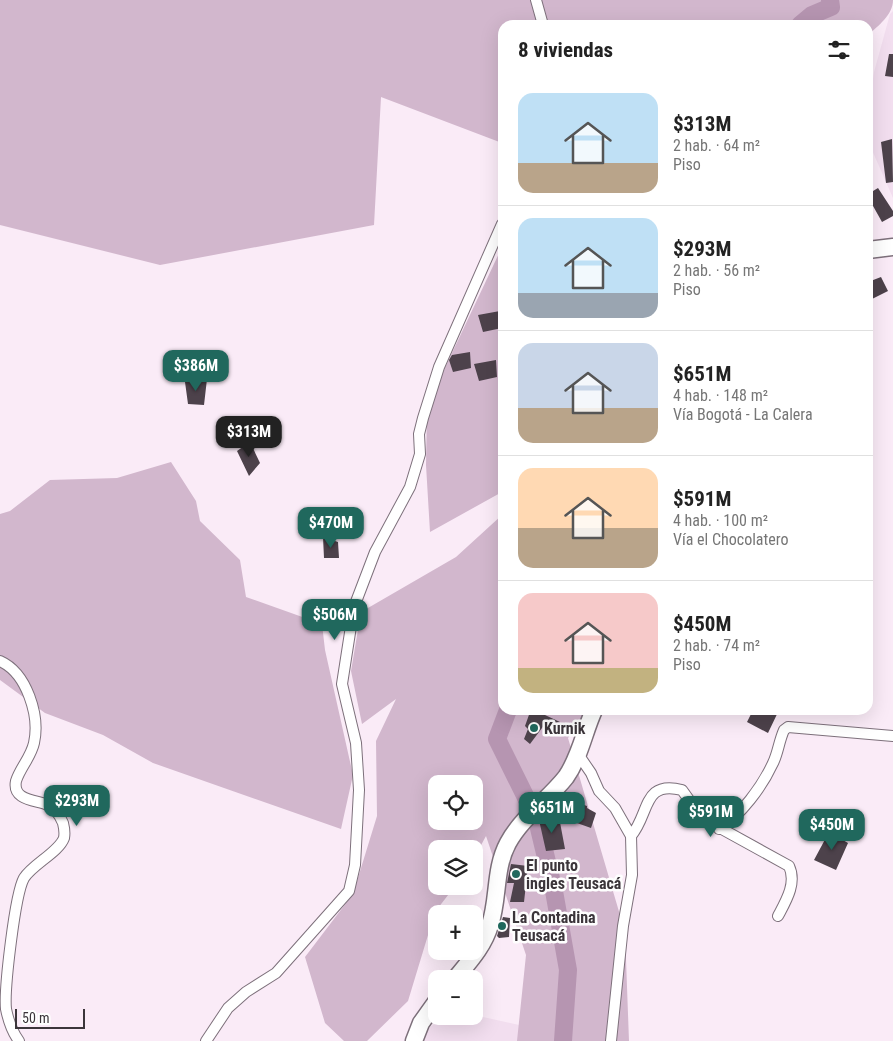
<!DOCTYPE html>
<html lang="es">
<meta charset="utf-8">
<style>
body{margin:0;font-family:"Roboto Condensed",sans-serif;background:#f6f6f6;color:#222;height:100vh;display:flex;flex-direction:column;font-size:19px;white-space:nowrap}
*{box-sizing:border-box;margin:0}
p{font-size:16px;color:#767676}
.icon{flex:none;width:28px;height:28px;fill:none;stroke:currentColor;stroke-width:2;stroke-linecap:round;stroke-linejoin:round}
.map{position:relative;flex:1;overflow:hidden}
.side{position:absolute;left:498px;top:20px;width:375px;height:695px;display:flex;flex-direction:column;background:#fff;border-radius:15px;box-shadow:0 5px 20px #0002}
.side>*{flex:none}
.buttons{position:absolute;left:428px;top:775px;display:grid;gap:10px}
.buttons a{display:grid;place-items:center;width:55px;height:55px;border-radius:10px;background:#fff;box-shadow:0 5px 20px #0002;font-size:25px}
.scale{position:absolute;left:15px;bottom:12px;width:70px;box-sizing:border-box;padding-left:5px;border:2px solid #3b353a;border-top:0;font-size:14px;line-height:18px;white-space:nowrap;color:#3b353a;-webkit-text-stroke:4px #fefefe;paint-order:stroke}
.price{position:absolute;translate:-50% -42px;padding:0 11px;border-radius:10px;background:#20685d;color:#fff;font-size:16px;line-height:32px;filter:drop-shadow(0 1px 2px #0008)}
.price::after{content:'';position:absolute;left:50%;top:30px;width:15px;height:11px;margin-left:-8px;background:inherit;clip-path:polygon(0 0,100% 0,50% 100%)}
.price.on{background:#222;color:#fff}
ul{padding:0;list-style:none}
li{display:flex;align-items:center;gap:15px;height:125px;padding:0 20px}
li+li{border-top:1px solid #e0e0e0}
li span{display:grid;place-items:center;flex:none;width:140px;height:100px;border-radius:15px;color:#555}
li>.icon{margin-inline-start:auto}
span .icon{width:60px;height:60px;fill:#fffc;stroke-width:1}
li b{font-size:21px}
h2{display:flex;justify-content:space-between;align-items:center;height:60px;padding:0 20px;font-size:21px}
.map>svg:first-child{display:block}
</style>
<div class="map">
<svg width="893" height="1041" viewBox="0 0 893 1041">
<rect width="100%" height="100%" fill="#faebf7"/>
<!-- built -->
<path fill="#f2deef" d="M893,11V198L868,141V111L874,72L890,14Z
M474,1015L546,1031L544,1041H417L420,1033L443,1019L444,1016Z"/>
<!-- green -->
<path fill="#d2b7cd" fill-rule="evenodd" d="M0,0H893C893,15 878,26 868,35V25H502V143L381,97L374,225L160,265L0,225Z
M502,247V492L430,532L426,465L427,406Z
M171,462L196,501L200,521L240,560L246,597L322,624L325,650L353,775L341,829L153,763L103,735L45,713L0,680V514L10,511L50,480L117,478Z
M502,515V710H590L568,738L625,932L629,1041H517L526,955L486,836L474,858V849H436V886H455L435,912L408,1001L367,1041H344L325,1023L305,957L353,894L377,816L376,741L396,699L362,724L351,671L361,612L456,557ZM436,784H474V821H436Z"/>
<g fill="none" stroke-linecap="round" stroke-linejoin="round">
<!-- river -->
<path stroke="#b695b1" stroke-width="18" d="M800,25L812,15L831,7L830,0
M508,710L497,739L537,820L554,891L568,970L563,1041"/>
</g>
<!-- building -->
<path fill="#4d424b" d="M889,54H893V77L885,76Z
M892,139L893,182L886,183L881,142Z
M878,188L893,211V216L882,222L868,197V194Z
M881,277L888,291L868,301V282Z
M500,311L502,328L483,332L478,315Z
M470,352L471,368L453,372L449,360L452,355Z
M496,360L497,377L479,381L474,364Z
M207,379L204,405L188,404L185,382Z
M250,442L260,463L249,476L237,451Z
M323,537L338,542L339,558H324Z
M753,710H779L768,733L747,722Z
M530,712L545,715L560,722L545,724L530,744L524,739L528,729L525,726Z
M567,796L581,800V804L587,806V808L596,813L591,828L560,817L568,816L556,807Z
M559,817L565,849L546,851L539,820Z
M829,832L848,843L836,870L814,860Z
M511,864L528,866L524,902H510L514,883H507Z
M503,917L510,918L509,937L499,938L497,936Z"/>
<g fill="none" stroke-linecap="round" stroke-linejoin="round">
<!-- street casing -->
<g stroke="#7d707b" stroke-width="12">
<path id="street" d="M536,0L543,25
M0,661C27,673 40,716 34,743C31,757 20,768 16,781C12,801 37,800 48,805C55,808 60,816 63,823C64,827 65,833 64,838C59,852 33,864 24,878C15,894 4,989 6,1009C8,1019 13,1033 19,1041
M578,754L591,773L599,791L615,808L631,836L632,875L623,926L611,1041
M719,829C741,815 762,787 773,763C778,753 779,741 784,730L788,727L893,736
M631,836C650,814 642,780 682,790L702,818L789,866C797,883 786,901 778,916
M206,1041L228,1008L246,992L276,973L349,891L355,865L359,790L356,743L342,684L354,607L375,552L410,487L420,454L419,434L423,418L439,367L502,224"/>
</g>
<!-- primary casing -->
<g stroke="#7d707b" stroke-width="19">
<path id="primary" d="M868,250L893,247
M455,979C469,962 484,946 490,925C499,898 494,869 508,843C522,817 548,800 566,777C580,757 584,732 594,710
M414,1041L421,1023L436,1002"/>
</g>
<!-- street -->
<use href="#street" stroke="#fff" stroke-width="10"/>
<!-- primary -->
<use href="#primary" stroke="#fff" stroke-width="16"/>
</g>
<!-- markers -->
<g fill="#20685d" stroke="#fefefe" stroke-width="2">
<circle cx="534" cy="728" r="5"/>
<circle cx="516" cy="874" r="5"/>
<circle cx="502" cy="926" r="5"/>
</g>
<g text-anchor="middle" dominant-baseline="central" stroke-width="5" stroke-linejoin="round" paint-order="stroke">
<!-- poi labels -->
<g font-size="16" font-weight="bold" fill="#3b353a" stroke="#fefefe" text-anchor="start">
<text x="544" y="728">Kurnik</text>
<text x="526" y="865">El punto<tspan x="526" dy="18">ingles Teusacá</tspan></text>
<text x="512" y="917">La Contadina<tspan x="512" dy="18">Teusacá</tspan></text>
</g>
</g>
</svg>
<div class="buttons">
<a><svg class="icon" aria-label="locate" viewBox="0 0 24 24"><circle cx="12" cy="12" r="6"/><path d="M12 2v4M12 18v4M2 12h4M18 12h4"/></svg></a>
<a><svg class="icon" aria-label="layers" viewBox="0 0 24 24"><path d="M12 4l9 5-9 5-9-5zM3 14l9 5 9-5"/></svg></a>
<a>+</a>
<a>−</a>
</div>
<div class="scale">50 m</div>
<b class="price" style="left:196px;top:392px">$386M</b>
<b class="price on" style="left:249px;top:458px">$313M</b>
<b class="price" style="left:331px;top:549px">$470M</b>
<b class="price" style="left:335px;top:641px">$506M</b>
<b class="price" style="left:77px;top:827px">$293M</b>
<b class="price" style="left:552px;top:834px">$651M</b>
<b class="price" style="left:711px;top:838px">$591M</b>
<b class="price" style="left:832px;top:851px">$450M</b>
<section class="side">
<h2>8 viviendas<svg class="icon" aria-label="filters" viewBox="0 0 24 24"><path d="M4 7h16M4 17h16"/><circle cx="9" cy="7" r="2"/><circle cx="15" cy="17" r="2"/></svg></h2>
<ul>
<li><span style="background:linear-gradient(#bfe0f5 70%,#b9a48a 0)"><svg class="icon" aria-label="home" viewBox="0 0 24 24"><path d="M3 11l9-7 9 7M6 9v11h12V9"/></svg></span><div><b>$313M</b><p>2 hab. · 64 m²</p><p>Piso</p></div></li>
<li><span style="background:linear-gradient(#bfe0f5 75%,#9aa5b1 0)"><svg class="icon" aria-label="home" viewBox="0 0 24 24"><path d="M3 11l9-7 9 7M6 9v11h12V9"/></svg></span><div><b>$293M</b><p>2 hab. · 56 m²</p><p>Piso</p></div></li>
<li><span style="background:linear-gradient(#c9d6e8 65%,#b9a48a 0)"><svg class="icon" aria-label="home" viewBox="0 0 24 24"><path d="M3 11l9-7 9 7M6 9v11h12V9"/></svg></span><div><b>$651M</b><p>4 hab. · 148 m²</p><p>Vía Bogotá - La Calera</p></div></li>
<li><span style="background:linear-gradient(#ffd9b3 60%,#b9a48a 0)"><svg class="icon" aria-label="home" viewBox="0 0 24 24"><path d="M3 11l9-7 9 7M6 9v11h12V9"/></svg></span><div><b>$591M</b><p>4 hab. · 100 m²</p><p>Vía el Chocolatero</p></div></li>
<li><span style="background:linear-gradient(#f6c9c9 75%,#c2b280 0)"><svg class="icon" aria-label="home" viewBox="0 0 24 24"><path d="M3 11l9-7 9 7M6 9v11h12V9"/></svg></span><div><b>$450M</b><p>2 hab. · 74 m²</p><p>Piso</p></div></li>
</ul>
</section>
</div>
